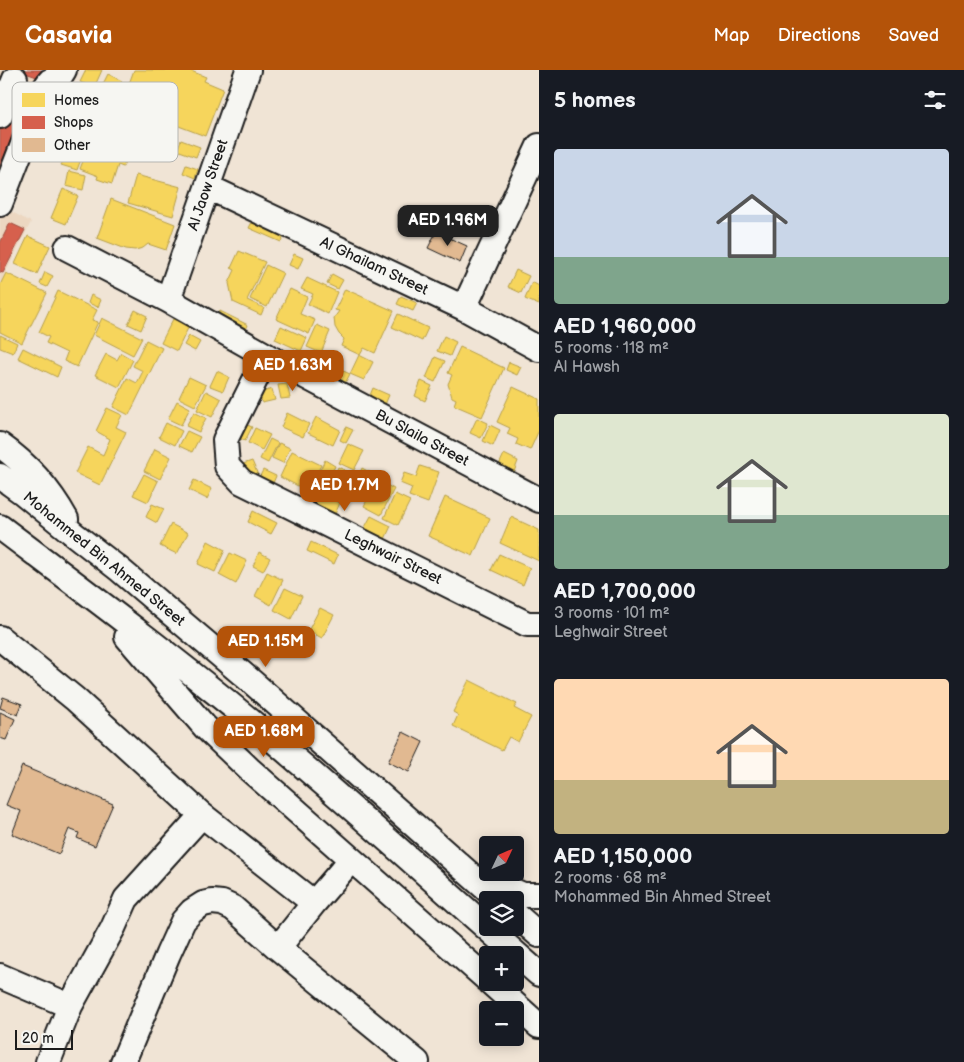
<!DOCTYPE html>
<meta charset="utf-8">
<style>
body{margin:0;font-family:"Balsamiq Sans",sans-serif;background:#242831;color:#f1f3f6;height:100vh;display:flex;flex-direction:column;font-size:19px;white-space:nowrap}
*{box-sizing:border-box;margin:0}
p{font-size:16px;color:#9ea1a6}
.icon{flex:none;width:28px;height:28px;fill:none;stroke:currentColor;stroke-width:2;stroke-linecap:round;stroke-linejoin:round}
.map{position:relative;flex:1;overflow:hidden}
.panel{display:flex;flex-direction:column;background:#171b24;width:425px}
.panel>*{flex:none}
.needle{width:32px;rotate:46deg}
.buttons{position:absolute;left:479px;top:766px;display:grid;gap:10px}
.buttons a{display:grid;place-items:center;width:45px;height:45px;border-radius:5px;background:#171b24;box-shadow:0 2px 12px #0003;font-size:25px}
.scale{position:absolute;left:15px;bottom:12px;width:58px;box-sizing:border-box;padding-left:5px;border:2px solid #1c1c1c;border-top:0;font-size:14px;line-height:18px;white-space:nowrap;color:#1c1c1c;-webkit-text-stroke:4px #f6f6f2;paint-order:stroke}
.price{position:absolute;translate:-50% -42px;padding:0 11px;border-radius:10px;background:#b45309;color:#fff;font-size:16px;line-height:32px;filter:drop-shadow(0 1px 2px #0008)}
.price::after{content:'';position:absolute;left:50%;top:30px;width:15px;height:11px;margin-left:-8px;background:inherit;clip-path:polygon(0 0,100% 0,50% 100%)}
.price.active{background:#222;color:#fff}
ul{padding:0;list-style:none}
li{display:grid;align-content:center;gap:10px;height:265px;padding:0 15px}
li span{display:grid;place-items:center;height:155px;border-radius:5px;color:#555}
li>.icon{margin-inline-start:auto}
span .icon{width:90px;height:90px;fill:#fffc;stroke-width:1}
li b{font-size:21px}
h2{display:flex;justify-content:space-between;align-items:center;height:60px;padding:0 15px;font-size:21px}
header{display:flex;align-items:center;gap:30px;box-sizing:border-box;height:70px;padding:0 25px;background:#b45309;color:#fff}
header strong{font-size:24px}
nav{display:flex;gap:28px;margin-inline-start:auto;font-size:18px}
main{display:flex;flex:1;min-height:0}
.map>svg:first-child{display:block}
</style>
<header>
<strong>Casavia</strong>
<nav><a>Map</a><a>Directions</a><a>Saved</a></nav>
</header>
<main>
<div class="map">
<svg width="539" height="992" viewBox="0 0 539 992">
<rect width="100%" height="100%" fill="#f0e4d5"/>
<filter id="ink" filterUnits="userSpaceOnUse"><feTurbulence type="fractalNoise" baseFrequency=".02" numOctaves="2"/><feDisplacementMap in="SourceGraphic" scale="10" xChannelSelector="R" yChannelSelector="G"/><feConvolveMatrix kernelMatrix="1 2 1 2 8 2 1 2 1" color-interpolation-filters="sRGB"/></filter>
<g filter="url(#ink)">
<!-- built -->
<path fill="#ecd7c1" d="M0,0H69L10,141L31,152L0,214Z"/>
<!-- homes -->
<path fill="#f6d55c" stroke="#b59e49" d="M86,0H102L94,18L80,12Z
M134,0H191V1L206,7L204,11L223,19L205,66L134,39L135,34L123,30Z
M108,4L122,11L115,27L100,20Z
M61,45L93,57L77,100L61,95L63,91L47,85Z
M95,58L133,72L123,97L118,95L112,114L97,109L98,106L80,99Z
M181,70L200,77L196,87L177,80Z
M186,95L198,99L195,108L183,103Z
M69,101L86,105L83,120L66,116Z
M136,105L181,117L173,146L128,133Z
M63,119L78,126L66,154L51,148Z
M111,129L175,154L166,180L148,174L143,178L135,180L126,179L97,168Z
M253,150L285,165L281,172L249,158Z
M28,166L50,176L37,204L15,194Z
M239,181L265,192L247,230L264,238L261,245L233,232L229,213L235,200L231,198Z
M294,184L303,188L298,199L289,195Z
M266,195L283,203L267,237L250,229Z
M516,200L529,206L521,223L508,217Z
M45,202L53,206L47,217L40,214Z
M6,203L47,223L22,273L0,262V215Z
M332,204L343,210L338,219L327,214Z
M307,208L337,222L328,244L308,234L313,224L301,219Z
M532,212L539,216V235L525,229Z
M290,219L307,227L300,244L315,250L309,264L276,249Z
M345,219L394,241L375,283L364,278L360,285L341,276L344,269L339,264L335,257L334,248L339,241L335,240Z
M58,221L97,240L92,250L98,252L77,297L64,291L67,283L46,273L49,267L39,262Z
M91,225L101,230L98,237L88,233Z
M401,226L417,233L413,241L397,234Z
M135,240L147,246L141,260L128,254Z
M220,241L248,255L243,266L214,251Z
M398,244L428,258L422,271L392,257Z
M102,248L142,268L133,285L94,265Z
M173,249L189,256L177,281L161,273Z
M317,255L330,261L321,283L307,277Z
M281,256L307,268L301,281L275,269Z
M0,265L17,273L13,283L0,278Z
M189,266L200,272L195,281L184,275Z
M444,266L456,272L450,286L437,281Z
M146,270L162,278L129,345L113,337L127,308L137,313L143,301L133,296Z
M460,277L504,298L482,347L454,335L456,329L452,327L448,314L452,305L448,303Z
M23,278L61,297L57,307L18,288Z
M121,283L133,290L119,317L95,305L106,284L117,290Z
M359,285L373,292L364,310L350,304Z
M435,287L445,291L435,312L426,308Z
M315,288L336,297L330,309L310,299Z
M509,292L521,297L517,305L506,300Z
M339,299L350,304L344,315L334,311Z
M217,301L229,307L223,321L210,316Z
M189,307L206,315L195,336L179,328Z
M421,311L432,316L425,331L415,326Z
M287,314L290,328L281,329L278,315Z
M513,317L539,329V360L530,380L516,374L518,369L507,364L510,358L497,352Z
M373,318L389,325L384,337L368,330Z
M272,319L275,330L262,333L259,323Z
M206,321L221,329L212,347L197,340Z
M177,331L190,338L181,355L168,349Z
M107,338L122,345L116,357L126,362L100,415L75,403L88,377L103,385L110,369L96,361Z
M194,342L206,348L199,362L186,356Z
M287,343L309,354L303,367L281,357Z
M316,347L340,360L333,375L308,363Z
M477,348L488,353L481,368L470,363Z
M166,353L182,361L175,375L159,367Z
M243,353L252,357L245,371L236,367Z
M490,355L500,360L493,376L483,371Z
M346,357L353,360L346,373L340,370Z
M255,358L270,365L262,380L248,373Z
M187,361L200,367L192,382L179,376Z
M270,369L278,373L268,393L260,389Z
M279,373L290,378L283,393L272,388Z
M348,374L364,381L354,400L339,393Z
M155,379L171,387L160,409L144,401Z
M292,381L321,395L308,421L280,407Z
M504,384L518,391L514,402L499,395Z
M325,390L335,396L323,422L312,416Z
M252,391L258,405L247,409L240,395Z
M420,396L439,402L428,433L409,426L412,418L400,413L404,403L416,407Z
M338,397L357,406L346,428L328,419Z
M362,398L375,405L364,429L351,423Z
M263,400L276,406L273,413L260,406Z
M144,404L158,411L148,432L133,425Z
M194,410L212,419L207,429L189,420Z
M377,410L394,419L381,445L364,436Z
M305,421L315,426L311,434L301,429Z
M320,423L340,433L335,444L315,434Z
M395,424L410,431L398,455L384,448Z
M445,427L490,448L473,486L428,466Z
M152,434L164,439L157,453L146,447Z
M253,441L277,453L271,464L248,452Z
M371,446L391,456L385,469L364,459Z
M511,447L539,460V491L500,473Z
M171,454L188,463L177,484L160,476Z
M208,471L225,480L215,502L198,494Z
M311,472L338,485L334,494L307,481Z
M259,482L270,488L263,501L253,496Z
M230,483L247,491L236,514L219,505Z
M499,484L530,498L523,515L491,500Z
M267,502L283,510L271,535L255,526Z
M285,518L302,526L291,549L274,540Z
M320,538L334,545L322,568L308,561Z
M469,610L517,634L514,638L531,647L518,672L509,667L502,680L453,656L458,645L453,642Z"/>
<!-- shops -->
<path fill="#d6604d" stroke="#9e4c3e" d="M17,0H52L48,11Z
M14,16L30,22L0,97V50Z
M10,153L25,160L3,203L0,202V173Z"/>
<!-- building -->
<path fill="#e1b991" stroke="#1c1c1c" d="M436,162L467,176L460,193L428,178Z
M3,627L22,634L18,645L0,638Z
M0,642L15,649L6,670L0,668Z
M403,662L423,672L409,702L388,692Z
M22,696L113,734L95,776L77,768L79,763L69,759L59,784L12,764L21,741L6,735Z"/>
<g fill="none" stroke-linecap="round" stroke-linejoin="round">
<!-- minor casing -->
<g stroke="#1c1c1c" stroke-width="28">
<path id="minor" d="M0,46L15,9
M208,117L464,238L539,279
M0,134L45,18L50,11L59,8L64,0
M67,178L168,230L267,286L539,430
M168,230L248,0
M464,238L539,76
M267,286L225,370L227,396L242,412L527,554H539
M0,375C27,394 50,420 66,449
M0,406L22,422L75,465L120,500L252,612L499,830
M0,457C86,522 172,586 254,654C351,735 444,821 539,904
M127,567L205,657L249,699L488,910
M0,568L75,629L202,745L314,833L351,790
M484,808L523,825H539
M515,844L539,865
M278,878L314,833
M0,906L70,936L48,992
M490,912L539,956
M70,936L113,858L126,829L202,745
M123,992L168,884L183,851L192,841L203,834L212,832L222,833L233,838L278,878L417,992"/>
</g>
<!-- minor -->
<use href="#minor" stroke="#f6f6f2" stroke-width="24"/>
</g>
</g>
<g text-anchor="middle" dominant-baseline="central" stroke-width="5" stroke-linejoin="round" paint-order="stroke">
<!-- street labels -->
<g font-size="15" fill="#1c1c1c" stroke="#f6f6f2">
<text transform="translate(208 115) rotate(-71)">Al Jaow Street</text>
<text transform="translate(374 196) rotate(25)">Al Ghailam Street</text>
<text transform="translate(422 368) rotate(28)">Bu Slaila Street</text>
<text transform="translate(393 487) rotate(26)">Leghwair Street</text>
<text transform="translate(104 489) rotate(39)">Mohammed Bin Ahmed Street</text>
</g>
</g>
<!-- legend -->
<rect x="12" y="12" width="166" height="80" rx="8" fill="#f6f6f2" stroke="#b5b5b2" stroke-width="1"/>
<rect x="22" y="23" width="23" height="14" fill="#f6d55c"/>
<rect x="22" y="46" width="23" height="13" fill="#d6604d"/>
<rect x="22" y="68" width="23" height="14" fill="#e1b991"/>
<g font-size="14" fill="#1c1c1c">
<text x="54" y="35">Homes</text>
<text x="54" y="57">Shops</text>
<text x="54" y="80">Other</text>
</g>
</svg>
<div class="buttons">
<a><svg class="needle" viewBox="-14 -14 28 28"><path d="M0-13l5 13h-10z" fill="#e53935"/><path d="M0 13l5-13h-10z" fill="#9ea1a6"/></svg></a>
<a><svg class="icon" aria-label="layers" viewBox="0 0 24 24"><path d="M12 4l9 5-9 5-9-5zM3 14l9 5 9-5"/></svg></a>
<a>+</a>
<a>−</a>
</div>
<div class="scale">20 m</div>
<b class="price active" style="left:448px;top:177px">AED 1.96M</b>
<b class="price" style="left:293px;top:322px">AED 1.63M</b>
<b class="price" style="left:345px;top:442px">AED 1.7M</b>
<b class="price" style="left:266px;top:598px">AED 1.15M</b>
<b class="price" style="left:264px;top:688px">AED 1.68M</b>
</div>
<section class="panel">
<h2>5 homes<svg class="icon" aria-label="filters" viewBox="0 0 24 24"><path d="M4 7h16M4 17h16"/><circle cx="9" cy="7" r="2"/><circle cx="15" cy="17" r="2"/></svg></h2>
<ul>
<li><span style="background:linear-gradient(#c9d6e8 70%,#7fa58c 0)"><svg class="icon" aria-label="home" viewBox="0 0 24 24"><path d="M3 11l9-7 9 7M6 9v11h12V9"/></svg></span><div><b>AED 1,960,000</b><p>5 rooms · 118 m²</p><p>Al Hawsh</p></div></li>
<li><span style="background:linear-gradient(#dfe7d0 65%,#7fa58c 0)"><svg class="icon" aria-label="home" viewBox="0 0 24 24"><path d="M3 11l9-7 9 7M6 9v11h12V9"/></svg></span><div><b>AED 1,700,000</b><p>3 rooms · 101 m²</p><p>Leghwair Street</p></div></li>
<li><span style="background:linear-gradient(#ffd9b3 65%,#c2b280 0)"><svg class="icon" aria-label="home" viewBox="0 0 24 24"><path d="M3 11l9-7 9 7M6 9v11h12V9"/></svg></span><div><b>AED 1,150,000</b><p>2 rooms · 68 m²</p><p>Mohammed Bin Ahmed Street</p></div></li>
</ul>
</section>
</main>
